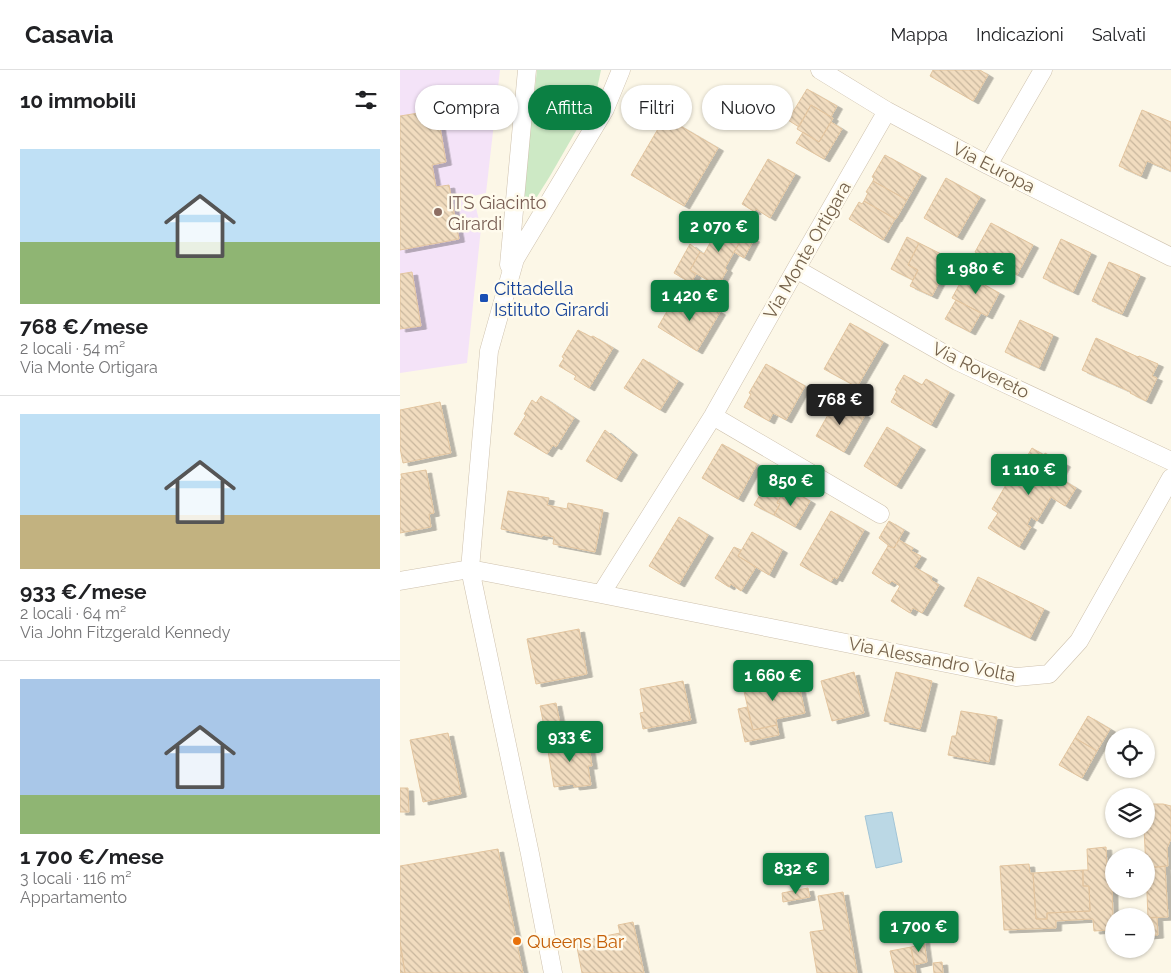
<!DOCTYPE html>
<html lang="it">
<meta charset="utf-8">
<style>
body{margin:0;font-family:Raleway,sans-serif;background:#f6f6f6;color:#202124;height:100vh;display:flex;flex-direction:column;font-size:19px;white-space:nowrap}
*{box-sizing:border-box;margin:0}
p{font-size:16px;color:#757577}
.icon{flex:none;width:28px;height:28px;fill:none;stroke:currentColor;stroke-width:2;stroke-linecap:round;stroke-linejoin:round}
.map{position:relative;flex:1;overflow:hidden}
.side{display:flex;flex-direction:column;background:#fff;width:400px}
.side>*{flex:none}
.top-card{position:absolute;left:15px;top:15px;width:475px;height:45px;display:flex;gap:10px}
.fabs{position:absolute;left:705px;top:658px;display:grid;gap:10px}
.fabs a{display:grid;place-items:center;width:50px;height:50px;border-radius:50%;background:#fff;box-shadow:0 1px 4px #0004;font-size:25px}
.price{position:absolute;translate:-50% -42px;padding:0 11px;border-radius:5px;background:#0b8043;color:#fff;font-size:16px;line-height:32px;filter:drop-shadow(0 1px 2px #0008)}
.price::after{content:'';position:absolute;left:50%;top:30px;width:15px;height:11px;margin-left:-8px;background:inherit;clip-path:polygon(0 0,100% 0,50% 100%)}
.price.current{background:#222;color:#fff}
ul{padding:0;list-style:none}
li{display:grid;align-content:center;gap:10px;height:265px;padding:0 20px}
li+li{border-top:1px solid #e0e0e0}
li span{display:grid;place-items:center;height:155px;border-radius:0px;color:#555}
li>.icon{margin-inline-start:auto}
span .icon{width:90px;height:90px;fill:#fffc;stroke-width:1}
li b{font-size:21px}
h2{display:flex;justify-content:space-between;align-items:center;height:60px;padding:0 20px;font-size:21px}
.pill{padding:0 18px;border-radius:22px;background:#fff;box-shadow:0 1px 4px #0004;font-size:18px;line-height:45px}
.pill.current{background:#0b8043;color:#fff}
header{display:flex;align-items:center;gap:30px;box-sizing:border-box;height:70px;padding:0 25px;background:#fff;border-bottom:1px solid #e0e0e0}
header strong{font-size:24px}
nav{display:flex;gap:28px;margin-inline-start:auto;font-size:18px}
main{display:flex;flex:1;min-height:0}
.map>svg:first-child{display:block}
</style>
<header>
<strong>Casavia</strong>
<nav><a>Mappa</a><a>Indicazioni</a><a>Salvati</a></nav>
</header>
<main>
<section class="side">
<h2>10 immobili<svg class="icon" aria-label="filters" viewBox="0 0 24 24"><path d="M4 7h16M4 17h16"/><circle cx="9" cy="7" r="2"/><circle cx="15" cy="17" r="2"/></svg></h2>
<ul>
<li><span style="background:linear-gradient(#bfe0f5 60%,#8fb573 0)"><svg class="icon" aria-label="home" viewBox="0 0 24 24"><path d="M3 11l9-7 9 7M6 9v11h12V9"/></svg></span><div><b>768 €/mese</b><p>2 locali · 54 m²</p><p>Via Monte Ortigara</p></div></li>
<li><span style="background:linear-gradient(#bfe0f5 65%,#c2b280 0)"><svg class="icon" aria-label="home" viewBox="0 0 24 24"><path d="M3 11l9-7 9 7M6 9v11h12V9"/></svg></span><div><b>933 €/mese</b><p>2 locali · 64 m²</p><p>Via John Fitzgerald Kennedy</p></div></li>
<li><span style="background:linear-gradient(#a9c7e8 75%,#8fb573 0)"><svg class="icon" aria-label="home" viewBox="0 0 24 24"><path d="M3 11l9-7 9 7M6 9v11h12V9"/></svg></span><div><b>1 700 €/mese</b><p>3 locali · 116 m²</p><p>Appartamento</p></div></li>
</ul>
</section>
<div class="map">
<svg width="771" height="903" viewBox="0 0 771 903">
<defs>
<pattern id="building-back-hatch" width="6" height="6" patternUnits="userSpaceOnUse" patternTransform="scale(1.25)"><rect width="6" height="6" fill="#f1dcbf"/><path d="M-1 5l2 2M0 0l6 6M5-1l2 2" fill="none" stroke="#c8b69d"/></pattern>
<filter id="shadow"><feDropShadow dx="5.5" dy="3" stdDeviation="0" flood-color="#0004"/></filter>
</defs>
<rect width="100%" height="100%" fill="#fcf7e7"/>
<!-- education -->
<path fill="#f4e3f8" d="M0,0H100L86,123L73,126L81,158L67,293L0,303Z"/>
<!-- park -->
<path fill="#cde9c5" d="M137,0H201L195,28L150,106L128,141L121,137Z"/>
<!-- water -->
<path fill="#bbd8e5" stroke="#a2c5d7" d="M492,742L502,792L476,798L465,746Z"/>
<!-- building -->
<path fill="url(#building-back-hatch)" stroke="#e3c59f" filter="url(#shadow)" d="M533,0H580L588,5L573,31L530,6Z
M407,19L437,36L431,47L411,35L399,57L388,50Z
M411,35L433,48L419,72L397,59Z
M37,40L46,92L32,95L36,117L49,115L59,169L0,180V46Z
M742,40L771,52V101L747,91L741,106L719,96Z
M265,47L318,78L284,136L231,105Z
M431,52L442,59L424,89L396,73L403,62L419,72Z
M485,85L521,105L507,130L473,111L474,108L472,107Z
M368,89L395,104L370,148L356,139L355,142L342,134Z
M546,108L580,127L557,167L524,148Z
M473,111L507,130L496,149L464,131L468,123L466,122Z
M464,131L495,149L483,170L449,149L459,132L462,134Z
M323,149L346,161L325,198L327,200L318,216L290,200L300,182L304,184Z
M591,153L633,175L617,205L575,182Z
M345,164L354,169L344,188L334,182Z
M507,167L519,173L508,195L518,200L513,210L491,199Z
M661,169L691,183L673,222L643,208Z
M519,173L551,189L532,226L510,216L518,200L508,195Z
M290,174L300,182L290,200L296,204L291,213L274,203Z
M709,192L740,205L722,244L692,231Z
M12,202L21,256L0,259V204Z
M565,204L599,223L587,246L552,228Z
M293,224L310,234V236L320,242L297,281L258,257L270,236L281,243Z
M556,230L581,243L570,262L545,249Z
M620,250L653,265L639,298L605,282Z
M450,253L483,272L457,317L424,299Z
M178,260L191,267L193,266L213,278L189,318L174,309L176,306L159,296L164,288L162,287Z
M696,268L738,287L739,286L758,294L752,306L757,308L746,331L730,323L731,322L682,300Z
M243,289L278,311L260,340L224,318Z
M366,294L405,316L386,350L373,343L369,351L344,337L351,324L349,323Z
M504,305L522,315L526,309L549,322L531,355L491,332L497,321L495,320Z
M141,326L174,348L156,377L153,375L147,384L114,364L126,345L124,344L132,330L136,333Z
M437,329L465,345L444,382L416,366Z
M40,332L51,383L3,393L0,378V340Z
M487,357L520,377L496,416L464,396Z
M205,360L232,382L216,409L186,391Z
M322,374L357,394L338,429L302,408Z
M632,378L644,385L645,383L665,394L658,407L676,418L665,436L651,427L637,451L631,447L627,455L631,457L619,477L588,458L598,443L592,439L607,413L611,416L616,408L615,407Z
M26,400L34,443L29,444L31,457L0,463V410L2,409L1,404Z
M370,408L386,417L377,433L380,434L374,445L354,435Z
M386,417L410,431L395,457L374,445L380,434L377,433Z
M108,421L149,428L147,435L167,439L168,433L203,440L195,482L153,474L154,467L142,465V467L101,459Z
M431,441L464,460L437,509L434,507L431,512L400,495Z
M279,447L308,465L279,514L249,496Z
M489,451L504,460L494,478L488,476V475L479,468Z
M352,462L382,480L369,505L338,486Z
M499,470L513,478L511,481L521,486L514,497L532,507L531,510L539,515L522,543L513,538L510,543L491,531L500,516L492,511L489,514L472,503L488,476L494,478Z
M334,477L341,480L338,486L356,497L341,521L331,514L329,517L315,508Z
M578,507L644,539L630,568L564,536Z
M179,559L187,604L136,614L127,569Z
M454,602L464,643L432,651L421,611Z
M496,602L532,611L520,659L484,651Z
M397,606L405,643L376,649L377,655L353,660L343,617Z
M283,611L291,650L243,659L240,643L244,642L240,619Z
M156,633L160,653L144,656L140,636Z
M347,637L353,660L377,655L379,665L345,672L338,639Z
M561,641L597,647L589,692L548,685L552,666H556Z
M688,646L710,659L697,681L675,668Z
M48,663L61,724L23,732L10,670Z
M675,668L697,681L682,708L659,695Z
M188,669L192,696H188L191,715L174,717L173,714L154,717L147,675Z
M0,718H8L9,742H0Z
M746,734H763L771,736V769L767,778L768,796L746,798L744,759H746Z
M706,777L708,815H712L713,848H710V860L694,861L693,849L656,851V858L604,860L600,796L629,794L630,803H633L636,849H647V843L690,841L689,816H683V800H688L687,779Z
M98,779L123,903H5L0,872V796Z
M765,796L768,847L748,848L746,798Z
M683,800V816H689L690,841L647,843V849H636L633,803Z
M408,818L410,827L383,832L382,823Z
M443,822L457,903H417L410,862L424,860L418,826Z
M757,847L758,865L746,866V848Z
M233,852L244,903H182L176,872L220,863L218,855Z
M524,870L527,892L514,895L511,877L516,876V872Z
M0,872L5,903H0Z
M511,877L516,903H495L490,881Z
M542,892L543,903H534L533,893Z"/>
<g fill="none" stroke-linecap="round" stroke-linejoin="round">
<!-- minor casing -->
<g stroke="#cec1ad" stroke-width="19">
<path id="minor" d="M420,0L487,41L588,95L771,187
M588,95L643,0
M109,195L127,0
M396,199L557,291L771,391
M313,346L480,444
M0,511L70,499L201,524L616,607L649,604L679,571L771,408
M201,524L313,346L396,199L487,41
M153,903L130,784L70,499L89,281L115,189L205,39L221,0"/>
</g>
<!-- minor -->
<use href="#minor" stroke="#fff" stroke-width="18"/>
</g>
<!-- markers -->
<circle fill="#8d6e63" stroke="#fffbed" stroke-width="2" cx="38" cy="142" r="5"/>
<rect fill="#1a4fb4" stroke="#fffbed" stroke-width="2" x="79" y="223" width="10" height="10" rx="2.5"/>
<circle fill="#e8710a" stroke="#fffbed" stroke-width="2" cx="117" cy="871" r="5"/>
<g text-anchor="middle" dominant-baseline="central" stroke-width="5" stroke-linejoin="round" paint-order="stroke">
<!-- street labels -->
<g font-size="18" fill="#75624b" stroke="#fffbed">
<text transform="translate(594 97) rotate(27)">Via Europa</text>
<text transform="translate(407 180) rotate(-60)">Via Monte Ortigara</text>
<text transform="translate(581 300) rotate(26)">Via Rovereto</text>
<text transform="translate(532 589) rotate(11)">Via Alessandro Volta</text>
</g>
<!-- education labels -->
<g font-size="18" fill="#785e54" stroke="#fffbed" text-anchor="start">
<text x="48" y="132">ITS Giacinto<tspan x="48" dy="21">Girardi</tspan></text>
</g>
<!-- transit labels -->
<g font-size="18" fill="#164399" stroke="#fffbed" text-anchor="start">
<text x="94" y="218">Cittadella<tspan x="94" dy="21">Istituto Girardi</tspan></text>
</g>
<!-- food labels -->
<g font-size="18" fill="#c56008" stroke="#fffbed" text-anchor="start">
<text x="127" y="871">Queens Bar</text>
</g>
</g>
</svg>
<div class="fabs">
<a><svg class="icon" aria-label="locate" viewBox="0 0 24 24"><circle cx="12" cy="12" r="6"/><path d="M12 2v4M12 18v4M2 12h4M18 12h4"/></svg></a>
<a><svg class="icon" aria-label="layers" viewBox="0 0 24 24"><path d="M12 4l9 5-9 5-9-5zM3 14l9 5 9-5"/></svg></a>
<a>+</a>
<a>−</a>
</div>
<b class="price" style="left:319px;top:183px">2 070 €</b>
<b class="price" style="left:576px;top:225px">1 980 €</b>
<b class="price" style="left:290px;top:252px">1 420 €</b>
<b class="price current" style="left:440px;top:356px">768 €</b>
<b class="price" style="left:629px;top:426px">1 110 €</b>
<b class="price" style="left:391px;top:437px">850 €</b>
<b class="price" style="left:373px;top:632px">1 660 €</b>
<b class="price" style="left:170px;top:693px">933 €</b>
<b class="price" style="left:396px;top:825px">832 €</b>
<b class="price" style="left:519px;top:883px">1 700 €</b>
<div class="top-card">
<a class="pill">Compra</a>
<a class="pill current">Affitta</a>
<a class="pill">Filtri</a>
<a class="pill">Nuovo</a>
</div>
</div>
</main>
